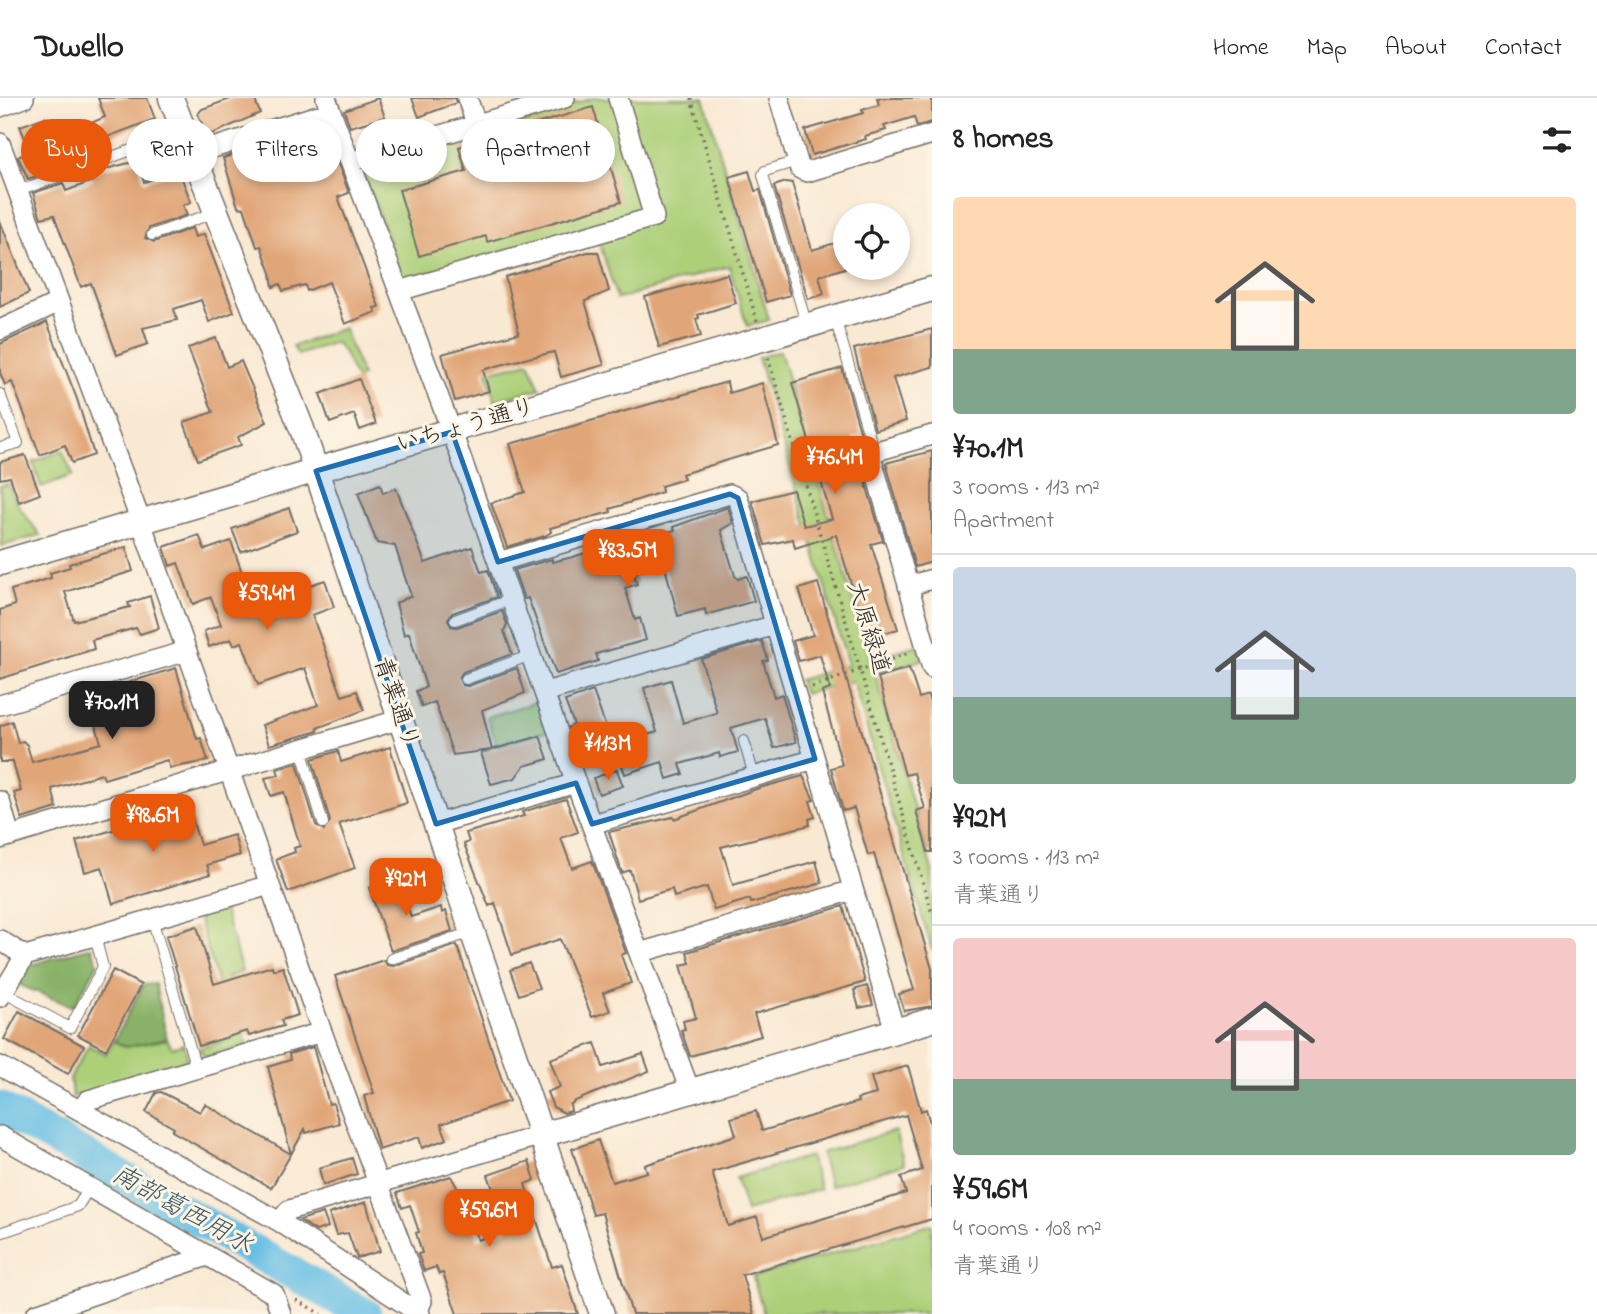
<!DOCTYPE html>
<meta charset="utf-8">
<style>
body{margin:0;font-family:"Indie Flower","Klee One",sans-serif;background:#f2f2f2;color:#222;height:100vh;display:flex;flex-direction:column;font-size:26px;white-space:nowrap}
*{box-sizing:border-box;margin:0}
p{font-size:23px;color:#767676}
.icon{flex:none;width:38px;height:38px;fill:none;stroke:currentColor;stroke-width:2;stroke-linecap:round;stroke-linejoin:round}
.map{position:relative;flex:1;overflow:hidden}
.drawer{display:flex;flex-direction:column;background:#fff;width:665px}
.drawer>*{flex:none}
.top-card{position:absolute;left:21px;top:21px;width:665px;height:63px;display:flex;gap:14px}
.controls{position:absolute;left:833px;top:105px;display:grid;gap:14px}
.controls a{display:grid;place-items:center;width:77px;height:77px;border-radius:50%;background:#fff;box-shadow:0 4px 10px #0003;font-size:35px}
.price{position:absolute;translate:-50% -60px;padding:0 16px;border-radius:14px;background:#ea580c;color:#fff;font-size:23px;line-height:46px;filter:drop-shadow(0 2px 4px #0008)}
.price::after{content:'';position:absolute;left:50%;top:42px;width:21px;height:16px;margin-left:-10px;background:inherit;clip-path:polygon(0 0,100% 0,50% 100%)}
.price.on{background:#222;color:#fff}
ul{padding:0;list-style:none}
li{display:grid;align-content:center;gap:14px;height:371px;padding:0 21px}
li+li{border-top:2px solid #e0e0e0}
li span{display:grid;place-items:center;height:217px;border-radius:7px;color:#555}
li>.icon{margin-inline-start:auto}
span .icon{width:126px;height:126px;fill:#fffc;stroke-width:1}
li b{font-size:30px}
h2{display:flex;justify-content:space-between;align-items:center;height:84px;padding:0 21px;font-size:30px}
.pill{padding:0 24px;border-radius:32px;background:#fff;box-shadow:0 4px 10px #0003;font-size:24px;line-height:63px}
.pill.on{background:#ea580c;color:#fff}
header{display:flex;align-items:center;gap:42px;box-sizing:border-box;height:98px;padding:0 35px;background:#fff;border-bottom:2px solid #e0e0e0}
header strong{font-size:33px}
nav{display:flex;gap:38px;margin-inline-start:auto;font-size:24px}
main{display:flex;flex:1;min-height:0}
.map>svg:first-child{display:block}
</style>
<header>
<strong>Dwello</strong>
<nav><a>Home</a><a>Map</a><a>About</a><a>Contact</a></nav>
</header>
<main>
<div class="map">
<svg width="932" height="1216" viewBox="0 0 932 1216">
<rect width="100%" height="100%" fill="#fcf5e5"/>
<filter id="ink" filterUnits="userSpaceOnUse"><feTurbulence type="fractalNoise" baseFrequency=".0143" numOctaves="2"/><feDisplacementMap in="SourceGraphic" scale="14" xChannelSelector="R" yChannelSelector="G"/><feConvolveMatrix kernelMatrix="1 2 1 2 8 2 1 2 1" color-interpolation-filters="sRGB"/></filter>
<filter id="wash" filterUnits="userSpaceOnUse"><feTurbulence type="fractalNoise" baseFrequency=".00686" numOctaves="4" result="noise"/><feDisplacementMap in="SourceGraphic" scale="28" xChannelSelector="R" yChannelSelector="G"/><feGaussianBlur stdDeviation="1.57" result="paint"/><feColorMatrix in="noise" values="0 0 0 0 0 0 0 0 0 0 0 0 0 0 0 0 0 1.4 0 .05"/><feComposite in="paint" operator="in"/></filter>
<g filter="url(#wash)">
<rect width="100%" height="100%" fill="#f9e9d3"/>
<!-- green -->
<path fill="#accf78" stroke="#6c7d52" stroke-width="2" d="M594,0H704L769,222L747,228L729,168L617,201L594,127L403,182L361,68Z
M344,230L362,278L356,281L343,253L335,244L298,257L293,248Z
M780,253L870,560L918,547L922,562L875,576L932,772V853L853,583L804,596L799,582L848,567L758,260Z
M529,264L540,290L495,303L487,274Z
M62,352L73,377L41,389L33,364Z
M8,386L18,407L40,437L2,448L0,388Z
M540,603L550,632L497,648L487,619Z
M223,809L242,874L227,879L247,948L206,959L198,951L234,940L197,816Z
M167,941L172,950L183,946L187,956L184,966L72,999L70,980L89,947L106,956L114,943L126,949Z
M895,1033L904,1066L830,1088L821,1055Z
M810,1058L820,1091L746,1113L736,1080Z
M932,1126V1216H764L753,1179Z"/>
<!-- forest -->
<path fill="#89b268" stroke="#5a6e4a" stroke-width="2" d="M91,849L98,866L73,909L20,887L30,867Z
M155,886L167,941L126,949L114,943L143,887Z"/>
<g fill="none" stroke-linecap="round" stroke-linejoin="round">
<!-- river -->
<path stroke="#68bfe5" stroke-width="33" d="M0,1010L365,1216"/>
</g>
<g id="blocks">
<!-- building -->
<path fill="#e1a678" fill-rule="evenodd" d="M98,0H147L155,21L99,42L103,54L85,61L83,56L56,66L58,71L28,81L18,59L30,53L20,28L45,19L53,42L105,19Z
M233,0H254L260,15L212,36L206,35L198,16L202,11Z
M378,0L385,19L350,29L344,12Z
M412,0H455L456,5L419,19Z
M877,0H932V24L917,28L914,19L884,28L886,32L865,38L866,41L812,57L805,32L863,15L862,12L879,7Z
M593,9L621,104L487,144L486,138L419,158L399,92L466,73L459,49Z
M316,31L317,34L325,31L349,95L338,99L379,209L374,210L376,214L345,226L329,184L307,193L305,187L283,193L280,186L273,189L271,175L261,148L257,149L244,110L238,109L223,60Z
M137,63L144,84L179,73L191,104L183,107L187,117L149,130L145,140L154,144L192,130L195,139L204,136L234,214L209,224L201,202L174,211L177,222L143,230L148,246L117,257L91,185L81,189L54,117L41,120L33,95L63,85L66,93L93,83L90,75Z
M749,73L755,93L760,92L790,197L766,204L729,79Z
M786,84L792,85L812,152L845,142V170L819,178L824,196L808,201L774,88Z
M0,123L29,195L0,209Z
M588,154H598L609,193L585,203L604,267L561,279L554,254L511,264L483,272L489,293L455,303L442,256L519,235L505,179Z
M727,176L736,205L698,217L699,220L696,221L701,238L659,249L645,199Z
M47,224L77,301L94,357L72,365L65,347L40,357L12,284L5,287L0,275V246Z
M932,231V269L893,280L906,323L875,332L854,251Z
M216,240L227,269L241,263L267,324L238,339L241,347L198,362L184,324L213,314L188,250Z
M842,270L861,336L852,339L883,443L871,446L898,531L884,535L883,532L867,537L836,437L795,450L793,441L765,447L752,403L793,392L804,428L832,421L792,285Z
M359,281L376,326L360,332L354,316L330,325L320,296Z
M727,284L729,295L762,285L778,347L682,376L684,381L661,388L662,394L610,411L611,414L550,430L551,434L545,438L507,449L491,405L525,394L510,346Z
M932,353V464L915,469L886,365Z
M25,357L40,396L19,404L10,379L0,381V364Z
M380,386L383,395L396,390L425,465L472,449L481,474L488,472L497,499L452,515L448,521L451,528L457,529L502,513L507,526L504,533L512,556L463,574L459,580L462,587L468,588L517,570L525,595L482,612L492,652L453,657L435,604L422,609L416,593L426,589L409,535L404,537L396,505L411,498L395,448L377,445L358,395Z
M728,409L733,425L721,432L735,478L738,481L747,478L754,503L706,517L705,511L678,518L661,454L630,463L637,486L625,490L635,522L640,520L646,542L596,556L598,563L556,576L528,500L524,501L514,472L552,461V464L573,459L637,438L639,443L675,432L673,429Z
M289,410L297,433L241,454L232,431Z
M199,437L205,452L231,443L253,506L325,482L334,509L312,517L342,598L357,593L364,612L317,630L318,633L269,647L262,627L318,607L305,570L258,587L242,544L234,547L231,541L209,549L204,533L221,527L211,499L193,506L178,465L170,468L164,449Z
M126,449L133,473L65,494L74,523L130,509L128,505L150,498L159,530L140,536L136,530L92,542L94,551L0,581V512L15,507L11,492L51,480L50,475L70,469L69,466Z
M818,485L932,871V908L904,913L899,896L914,892L874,756L868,757L854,710L843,713L831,670L842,667L822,594L830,591L820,557L799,563L793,543L813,537L799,491Z
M762,543L768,562L763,563L774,599L782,596L796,644L774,650L765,620L731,630L738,654L720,659L719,655L680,666L683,676L667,681L662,664L625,676L615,647L657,634L644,590L671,582L683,625L717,615L701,561Z
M176,570L197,641L201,640L208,663L170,670L167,662L104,681L102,676L52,691L57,710L22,721L14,695L21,693L13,664H0V628L12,623L18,645L23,643L27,647L32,664L101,645L87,597Z
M909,570L919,600L928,597L932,613V754H928L916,713L925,710L914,675L905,677L878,579Z
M593,593L610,641L590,649L587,641L575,645L569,629L574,627L565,603Z
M540,638L548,661L524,668L515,680L491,686L481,655Z
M390,649L407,705L339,726L355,770L288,794L276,761L295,754L294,750L300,748L284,694L271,698L265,680L279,677L277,671L297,665L316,727L324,732L330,723L312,661L338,653L341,664Z
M617,672L623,688L599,696L593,680Z
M803,678L814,702L810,703L815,719L809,721L810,727L721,749L733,787L816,763L822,785L751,805L750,801L714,812L707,789L674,799L672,791L638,801L630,772L622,775L609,734L673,719L674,721L756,691Z
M186,701L200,747L234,737L240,757L207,767L210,776L113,806L102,769L85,774L76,743L170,715L168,706Z
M566,701L578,734L561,740L572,770L592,763L626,855L621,857L631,885L603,895L610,913L592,919L560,841L512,857L495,805L489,808L464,746L469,744L466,735L524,718L522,714Z
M398,781L411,819L441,809L442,815L446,813L452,833L391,853L369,790Z
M843,808L865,884L754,916L761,938L690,958L681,932L685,931L683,923L696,920L681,867L690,865L687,854Z
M197,828L214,886L272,868L273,872L283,869L298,917L281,922L283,928L249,938L247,933L199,948L166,838Z
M457,847L509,1003L441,1026L447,1041L422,1050L419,1039L379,1052L364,998L374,995L335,878L384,862L387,867L393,868Z
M529,865L539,890L519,897L510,872Z
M113,872L141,887L106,952L78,937Z
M867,888L873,907L859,910L854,892Z
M19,913L84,948L68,976L4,941Z
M595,945L603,969L643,956L649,973L575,1003L570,1007L571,1013L564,1015L553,1009L547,994L560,989L550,961Z
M313,949L329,1006L333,1005L339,1025L306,1035L305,1031L291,1056L268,969L290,962L289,956Z
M908,968L921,1013L926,1011L932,1032V1121L742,1177L754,1216H632L602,1115L593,1117L572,1051L598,1042L612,1084L647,1074L645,1067L736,1037L731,1020L756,1013L762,1033L858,1004L857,1001L876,996L871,979ZM906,1017L922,1072L901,1079L906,1095L763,1139L757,1119L728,1128L712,1074Z
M161,994L200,1014L205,1006L291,1056L271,1090L172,1033L174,1030L146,1014L156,995Z
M352,1060L357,1076L323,1087L319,1070Z
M529,1063L535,1082L525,1086L534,1114L552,1169L562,1166L578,1216H457L443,1175L439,1176L436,1169L424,1173L418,1156L422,1155L416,1135L419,1134L410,1107L402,1110L397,1095L451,1078L467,1108L478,1142L508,1132L488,1077Z
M366,1104L380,1153L357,1160L348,1135L336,1137L329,1116Z
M323,1115L328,1129L316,1133L300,1122Z"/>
</g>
</g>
<g filter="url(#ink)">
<use href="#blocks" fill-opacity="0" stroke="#736e66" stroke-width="2"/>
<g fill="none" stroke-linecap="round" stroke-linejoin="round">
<!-- service casing -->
<g stroke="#736e66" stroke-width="12">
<path id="service" d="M797,63L765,73L763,77L807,228
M18,93L184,33
M152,137L216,114
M835,220L874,354
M0,296L18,345L0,350
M455,522L512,501
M466,581L531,557
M744,643L754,678
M301,651L323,725
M152,821L196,970
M391,861L472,834
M3,894L70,930L103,869L95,838
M0,1135L78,1108L89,1090"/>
</g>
<!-- minor casing -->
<g stroke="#736e66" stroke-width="22">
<path id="minor" d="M326,0L452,334L576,685L690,993
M467,0L476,25
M779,0L800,71L807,74L932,36
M0,9L24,0
M0,45L141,424L322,934L422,1203L417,1215
M194,56L331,13
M350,64L565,0
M399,193L654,119L618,0
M0,232L57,205
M932,337L870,355L932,570
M498,464L730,396L738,400L895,933
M908,488L932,481
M545,594L775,527
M0,607L187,553
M0,703L10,738
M436,726L576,685
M592,726L815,661
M0,741L401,621
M0,842L25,858L0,899
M639,855L853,792
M25,858L270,787
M0,968L280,1124L420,1216
M81,1012L88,1002L322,934
M0,1038L274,1196L281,1216
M280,1124L289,1112L542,1037
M36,1216L207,1158"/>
</g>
<!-- tertiary casing -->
<g stroke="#736e66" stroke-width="27">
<path id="tertiary" d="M171,0L302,331L602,1216
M0,465L932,191
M542,1037L932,922"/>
</g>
<!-- path -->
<path stroke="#736e66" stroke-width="3.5" stroke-dasharray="2 5" stroke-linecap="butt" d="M691,0L757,223
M768,260L932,815
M812,589L911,554
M296,1202L321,1216"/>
<!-- service -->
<use href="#service" stroke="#fff" stroke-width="10"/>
<!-- minor -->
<use href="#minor" stroke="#fff" stroke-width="19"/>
<!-- tertiary -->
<use href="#tertiary" stroke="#fff" stroke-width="24"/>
</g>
</g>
<!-- marked area -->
<path fill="#1f6fb2" fill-opacity="0.2" stroke="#1f6fb2" stroke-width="5" stroke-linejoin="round" d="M452,334L498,464L730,396L738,400L815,661L592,726L576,685L436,726L316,373Z"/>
<g text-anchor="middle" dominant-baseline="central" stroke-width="6" stroke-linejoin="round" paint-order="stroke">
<!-- street labels -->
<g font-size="24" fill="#2b2b2b" stroke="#fcf5e5">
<text transform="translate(466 329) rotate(-16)">いちょう通り</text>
<text transform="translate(867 530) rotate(73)">大原緑道</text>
<text transform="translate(395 605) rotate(71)">青葉通り</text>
</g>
<!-- water labels -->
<g font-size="26" font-style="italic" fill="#3d5763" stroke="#fcf5e5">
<text transform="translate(182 1113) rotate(29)">南部葛西用水</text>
</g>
</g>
</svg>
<div class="controls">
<a><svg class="icon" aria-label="locate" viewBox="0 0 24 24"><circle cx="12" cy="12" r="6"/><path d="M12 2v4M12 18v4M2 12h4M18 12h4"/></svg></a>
</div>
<b class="price" style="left:835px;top:398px">¥76.4M</b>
<b class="price" style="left:628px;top:491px">¥83.5M</b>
<b class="price" style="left:267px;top:534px">¥59.4M</b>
<b class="price on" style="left:112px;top:643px">¥70.1M</b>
<b class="price" style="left:608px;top:684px">¥113M</b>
<b class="price" style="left:153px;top:756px">¥98.6M</b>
<b class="price" style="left:406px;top:820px">¥92M</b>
<b class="price" style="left:489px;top:1151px">¥59.6M</b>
<div class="top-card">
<a class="pill on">Buy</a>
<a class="pill">Rent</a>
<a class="pill">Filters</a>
<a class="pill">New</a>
<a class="pill">Apartment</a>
</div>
</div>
<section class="drawer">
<h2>8 homes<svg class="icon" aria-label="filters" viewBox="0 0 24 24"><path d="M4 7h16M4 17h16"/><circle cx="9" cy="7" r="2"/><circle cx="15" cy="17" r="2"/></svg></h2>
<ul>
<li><span style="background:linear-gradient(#ffd9b3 70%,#7fa58c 0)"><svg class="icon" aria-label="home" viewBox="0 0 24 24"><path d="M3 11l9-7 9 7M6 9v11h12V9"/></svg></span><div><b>¥70.1M</b><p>3 rooms · 113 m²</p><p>Apartment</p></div></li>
<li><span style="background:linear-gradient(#c9d6e8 60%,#7fa58c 0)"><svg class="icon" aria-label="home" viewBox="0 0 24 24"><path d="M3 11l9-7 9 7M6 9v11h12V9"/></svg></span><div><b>¥92M</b><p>3 rooms · 113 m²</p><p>青葉通り</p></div></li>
<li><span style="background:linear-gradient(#f6c9c9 65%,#7fa58c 0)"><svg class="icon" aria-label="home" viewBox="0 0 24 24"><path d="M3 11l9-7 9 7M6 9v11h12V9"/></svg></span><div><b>¥59.6M</b><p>4 rooms · 108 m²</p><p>青葉通り</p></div></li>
</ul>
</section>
</main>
